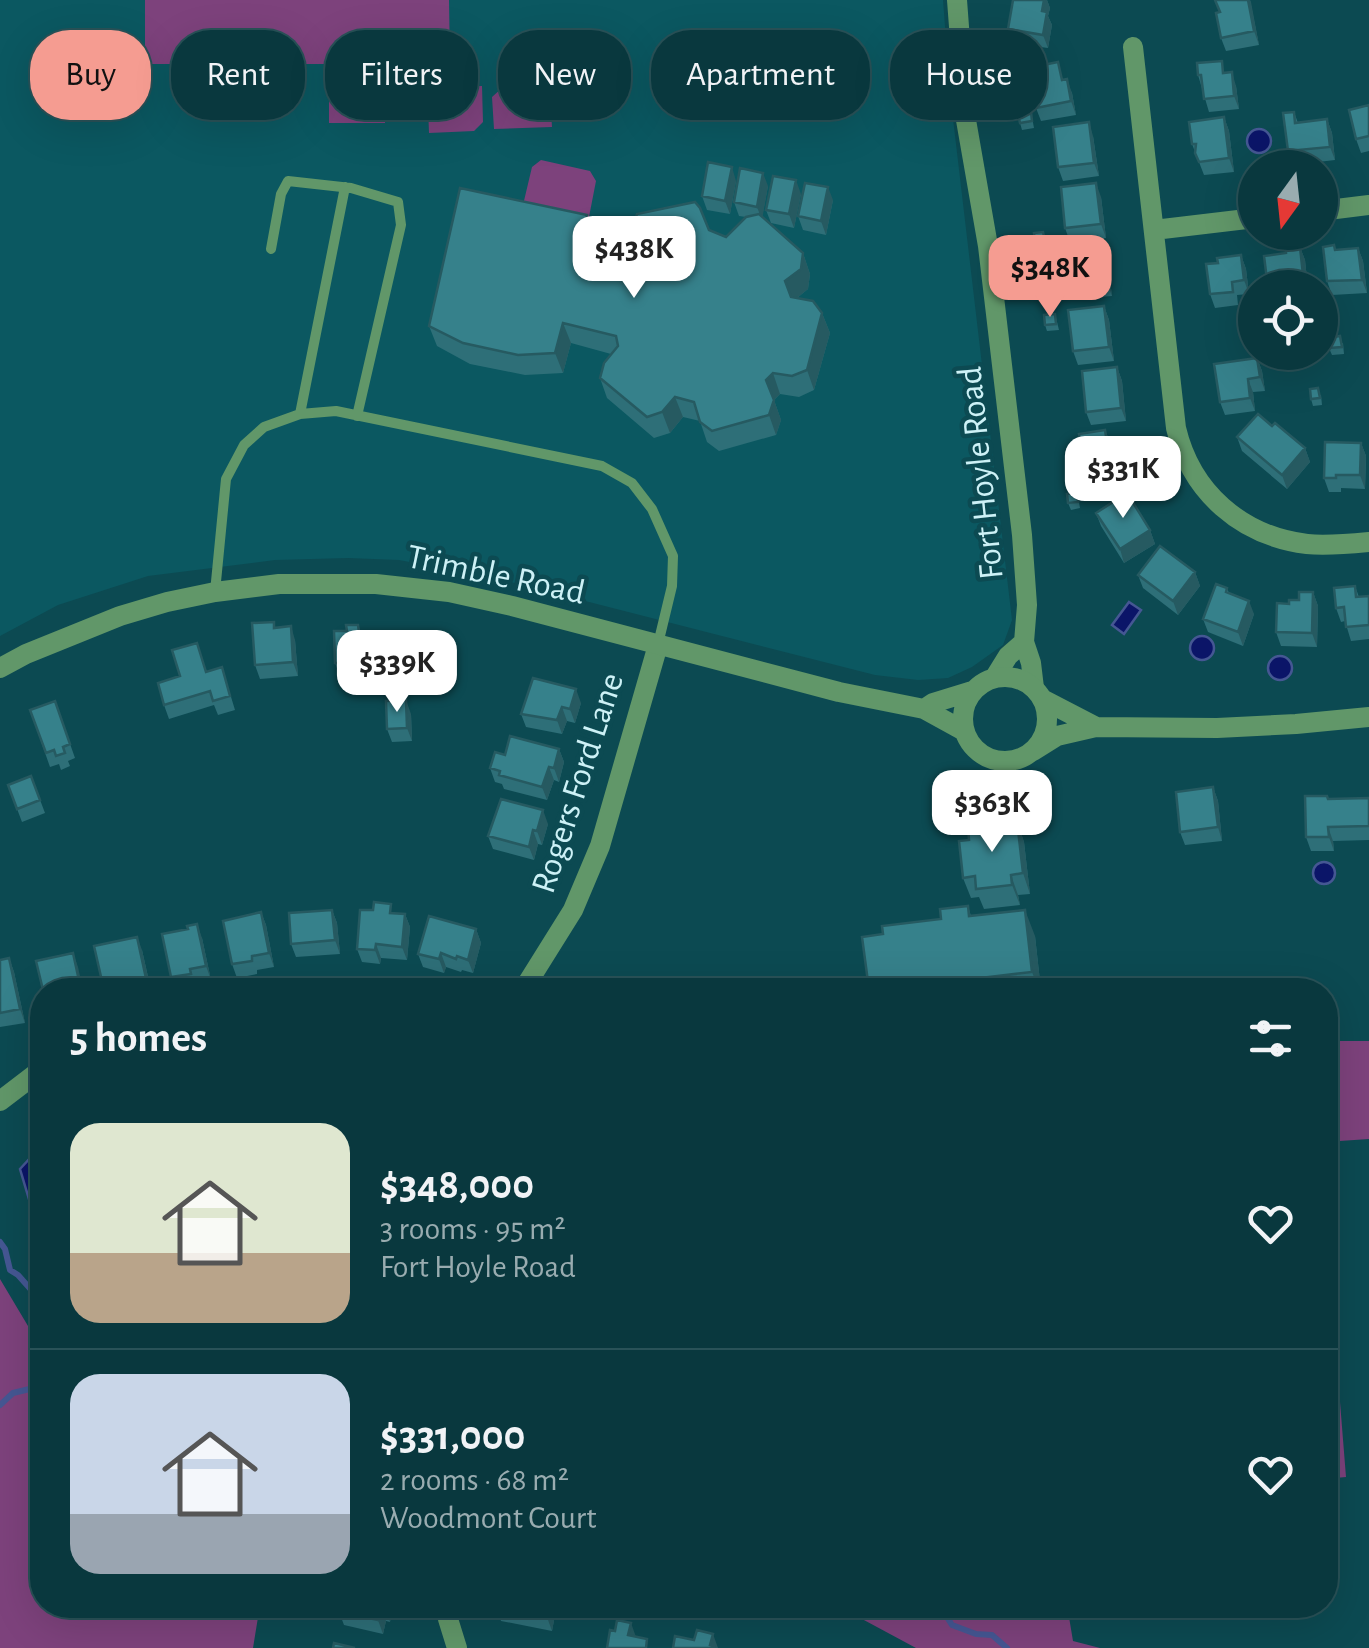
<!DOCTYPE html>
<meta charset="utf-8">
<style>
body{margin:0;font-family:"Alegreya Sans",sans-serif;background:#174349;color:#f1f3f6;height:100vh;display:flex;flex-direction:column;font-size:38px;white-space:nowrap}
*{box-sizing:border-box;margin:0}
p{font-size:32px;color:#99acb0}
.icon{flex:none;width:55px;height:55px;fill:none;stroke:currentColor;stroke-width:2;stroke-linecap:round;stroke-linejoin:round}
.map{position:relative;flex:1;overflow:hidden}
.details{position:absolute;left:30px;top:978px;width:1308px;height:640px;display:flex;flex-direction:column;background:#09383e;border-radius:40px;box-shadow:0 10px 40px #0002,0 0 0 2px #295258}
.details>*{flex:none}
.top-card{position:absolute;left:30px;top:30px;width:1310px;height:90px;display:flex;gap:20px}
.needle{width:65px;rotate:195deg}
.fabs{position:absolute;left:1238px;top:150px;display:grid;gap:20px}
.fabs a{display:grid;place-items:center;width:100px;height:100px;border-radius:50%;background:#09383e;box-shadow:0 10px 40px #0002,0 0 0 2px #295258;font-size:50px}
.price{position:absolute;translate:-50% -85px;padding:0 22px;border-radius:20px;background:#fff;color:#222;font-size:32px;line-height:65px;filter:drop-shadow(0 2px 5px #0008)}
.price::after{content:'';position:absolute;left:50%;top:60px;width:30px;height:22px;margin-left:-15px;background:inherit;clip-path:polygon(0 0,100% 0,50% 100%)}
.price.selected{background:#f59c91;color:#111}
ul{padding:0;list-style:none}
li{display:flex;align-items:center;gap:30px;height:250px;padding:0 40px}
li+li{border-top:2px solid #295258}
li span{display:grid;place-items:center;flex:none;width:280px;height:200px;border-radius:30px;color:#555}
li>.icon{margin-inline-start:auto}
span .icon{width:120px;height:120px;fill:#fffc;stroke-width:1}
li b{font-size:42px}
h2{display:flex;justify-content:space-between;align-items:center;height:120px;padding:0 40px;font-size:42px}
.tag{padding:0 35px;border-radius:40px;background:#09383e;box-shadow:0 10px 40px #0002,0 0 0 2px #295258;font-size:35px;line-height:90px}
.tag.selected{background:#f59c91;color:#111}
.map>svg:first-child{display:block}
</style>
<div class="map">
<svg width="1369" height="1648" viewBox="0 0 1369 1648">
<rect width="100%" height="100%" fill="#0c4a52"/>
<!-- built -->
<path fill="#0b5861" d="M0,0H943L950,93L1012,620L1003,645L972,667L948,678L918,680L875,675L499,579L399,560L348,558L275,560L148,576L58,605L0,636Z"/>
<!-- green -->
<path fill="#7d427c" d="M145,0H449L450,64H145Z
M539,85L550,95L552,127L494,129L492,97L502,88Z
M482,86L483,122L474,131L429,133L428,107L443,87Z
M385,88V123H329V89Z
M541,160L590,171L596,181L589,217L587,220L523,205L532,167Z
M1325,1041H1369V1139L1325,1142Z
M1325,1214L1346,1477L1325,1479Z
M0,1279L28,1326L42,1336V1605H260L253,1648H0Z
M836,1605H1067L1073,1641L1100,1648H916Z"/>
<!-- water -->
<path fill="#0b1568" stroke="#455793" stroke-width="2.5" d="M1247 141a12 12 0 1 1 24 0a12 12 0 1 1-24 0Z
M1129,602L1141,610L1124,634L1112,625Z
M1190 648a12 12 0 1 1 24 0a12 12 0 1 1-24 0Z
M1268 668a12 12 0 1 1 24 0a12 12 0 1 1-24 0Z
M1313 873a11 11 0 1 1 22 0a11 11 0 1 1-22 0Z
M33,1155L42,1161V1230L37,1226L20,1169Z"/>
<g fill="none" stroke-linecap="round" stroke-linejoin="round">
<!-- stream -->
<path stroke="#455793" stroke-width="6" d="M0,1242L5,1249L10,1270L18,1275L42,1302
M0,1405L13,1393L42,1386
M917,1605L920,1615L943,1611L952,1625L976,1634L992,1635L1007,1648"/>
<!-- service -->
<path stroke="#619769" stroke-width="10" d="M271,249L281,194L288,181L351,188L398,202L401,225L357,416
M300,414L345,187
M215,592L226,479L244,445L264,427L300,414L336,411L602,466L632,483L652,509L673,556L672,586L658,644"/>
<!-- minor -->
<path stroke="#619769" stroke-width="20" d="M957,0L966,120L988,246L1022,535L1027,605L1024,642L1031,663L1034,688
M1133,47L1176,428C1191,492 1241,536 1307,544C1327,546 1348,544 1369,542
M1320,211L1369,205
M1154,230L1255,218
M995,677L1008,656L1024,642
M523,990L573,910L600,846L658,645
M0,1101L42,1069
M448,1605V1619L457,1648"/>
<!-- tertiary -->
<path stroke="#619769" stroke-width="20" d="M0,668L26,654L120,616L167,602L215,592L279,584H376L449,592L512,606L839,692L924,709L964,731
M963 719a42 42 0 1 1 84 0a42 42 0 1 1-84 0Z
M1042,699L1096,727
M924,709L933,703L972,691
M1033,751L1057,736L1096,727L1217,728L1296,724L1369,717"/>
</g>
<!-- wall -->
<path fill="#2e6f78" d="M1013,0H1047L1050,8L1048,16L1052,25L1048,48L1013,43L1008,29Z
M1215,0H1250L1259,45L1226,51L1221,38L1220,12Z
M1226,73L1236,86L1239,109L1209,112L1198,75Z
M1064,79L1072,93L1076,115L1041,121L1036,108Z
M1369,105V151L1361,153L1356,139Z
M1031,112L1034,128L1022,130L1020,123Z
M1294,112L1298,123L1327,119L1332,133L1335,160L1292,165L1288,151Z
M1224,117L1229,131L1234,172L1204,175L1192,144Z
M1093,136L1099,176L1063,181L1058,167Z
M736,181L730,214L707,210L702,196Z
M768,186L762,217L803,253L810,274L808,289L797,298L822,313L830,333L814,390L799,397L780,394L774,400L781,420L776,435L719,451L707,442L700,421L683,417L670,433L654,438L607,398L600,378L611,354L571,343L563,373L525,375L470,364L437,346L429,326L595,235L591,256L627,261L709,230L726,237L746,217L739,216L734,202Z
M801,194L794,228L771,223L766,210Z
M1101,197L1106,238L1070,242L1065,228Z
M833,200L826,235L803,230L798,216Z
M1046,238L1047,248L1038,250L1035,243Z
M1334,245L1336,250L1358,248L1363,261L1367,293L1332,295L1327,281Z
M1300,247L1305,260L1308,288H1268L1286,253Z
M1098,248L1109,273L1112,296L1086,298L1082,288L1076,289L1071,275Z
M1241,255L1246,269L1249,294L1237,295L1238,305L1215,308L1210,294L1218,263Z
M1104,306L1109,320L1114,361L1078,365L1073,351Z
M1055,314L1059,330L1047,331L1045,325Z
M1343,343L1344,354L1332,355L1329,348Z
M1257,358L1262,371L1265,391L1253,392L1255,411L1225,415L1220,402Z
M1117,367L1122,381L1126,421L1091,425L1086,412Z
M1321,395L1322,405L1313,406L1311,399Z
M1272,426L1305,448L1310,462L1287,489L1242,451L1237,437Z
M1105,430L1116,456L1122,492L1092,497L1087,483Z
M1361,443L1366,456L1365,489L1341,488V492H1329L1324,478Z
M1077,492L1080,508L1071,510L1068,503Z
M1096,513L1150,530L1155,544L1124,563L1101,526Z
M1195,572L1200,586L1178,615L1143,588L1138,575Z
M1355,586L1359,597L1369,596V639L1351,641L1345,621L1341,622L1336,608Z
M1227,588L1229,593L1254,614L1243,646L1208,632L1203,619Z
M1313,592L1318,606L1317,647L1281,646L1276,632L1289,604Z
M358,625L361,632L371,646L372,676H340L335,663L347,631Z
M276,627L295,640L298,676L260,679L255,665Z
M222,667L235,710L218,715L214,705L169,719L164,705L207,672Z
M55,701L75,758L68,761L70,766L61,770L59,764L50,767L30,710Z
M581,703L575,723L567,721L562,734L526,727L521,714Z
M411,714L412,741L392,742L387,729Z
M559,749L564,762L559,782L554,780L547,800L504,789L502,784L495,782L490,768L505,755Z
M31,776L45,813L22,822L8,785Z
M1213,787L1218,801L1222,841L1185,845L1180,832Z
M1327,796L1329,799L1369,798V840L1333,841L1334,851H1311L1306,837Z
M1017,821L1024,842L1030,894L1018,895L1020,905L984,909L979,897L971,898L963,878L969,840Z
M548,824L542,845L538,844L534,860L493,849L488,836Z
M968,906L971,916L1035,936L1041,990H870L868,982L883,934L941,919Z
M332,910L337,923L340,954L296,957L291,944Z
M261,912L266,925L274,967L257,970V974L237,978L232,964Z
M394,913L405,914L410,927L407,960L381,958L380,964L362,962L357,949Z
M188,929L202,938L211,980L195,983L196,987L176,990L171,977Z
M476,929L481,943L473,973L462,970L461,972L446,967L444,973L423,967L418,954Z
M142,950L151,990H104Z
M9,958L14,972L25,1023L0,1027V960Z
M340,1605H393L390,1622L386,1621L383,1634L344,1625L339,1612Z
M496,1605H567L566,1612L556,1610L552,1631L501,1621Z"/>
<!-- shaded-wall -->
<path fill="#265a61" d="M1044,0H1047L1050,8L1048,16L1052,25L1048,48L1043,35L1042,11Z
M1248,0H1250L1251,2L1259,45L1254,31Z
M1232,72L1236,86L1239,109L1234,96Z
M1067,79L1072,93L1076,115L1071,101Z
M1224,117L1229,131L1234,172L1229,158Z
M1327,119L1332,133L1335,160L1330,147Z
M1089,122L1093,136L1099,176L1094,163Z
M732,167L736,181L730,214L725,201Z
M763,173L768,186L762,220L757,207Z
M796,180L801,194L794,228L789,214Z
M1096,183L1101,197L1106,238L1101,224Z
M828,187L833,200L826,235L821,221Z
M587,215L595,235L588,274L581,254Z
M1300,247L1305,260L1308,288H1306L1304,284Z
M1358,248L1363,261L1367,293L1362,280Z
M803,253L810,274L808,289L792,302L785,281Z
M1241,255L1246,269L1249,294L1244,280Z
M1104,259L1109,273L1112,296L1107,282Z
M1104,306L1109,320L1114,361L1109,347Z
M822,313L830,333L814,390L807,370Z
M563,323L571,343L563,373L555,353Z
M1257,358L1262,371L1265,391L1260,377Z
M1117,367L1122,381L1126,421L1121,408Z
M773,373L780,394L774,400L781,420L776,435L769,415L766,380Z
M1248,379L1253,392L1255,411L1250,398Z
M675,397L683,417L670,433L662,412Z
M1111,442L1116,456L1122,492L1117,479Z
M1361,443L1366,456L1365,489L1360,475Z
M1305,448L1310,462L1287,489L1282,475Z
M1150,530L1155,544L1124,563L1120,549Z
M1195,572L1200,586L1178,615L1173,601Z
M1313,592L1318,606L1317,647L1312,633Z
M1249,601L1254,614L1243,646L1238,632Z
M291,626L295,640L298,676L293,662Z
M366,633L371,646L372,676L367,662Z
M576,689L581,703L575,723L570,709Z
M406,700L411,714L412,741L407,728Z
M562,707L567,721L562,734L557,720Z
M559,749L564,762L559,782L554,768Z
M549,767L554,780L547,800L542,787Z
M1213,787L1218,801L1222,841L1218,827Z
M543,810L548,824L542,845L537,831Z
M1017,821L1024,842L1030,894L1023,873Z
M1328,827L1333,841L1334,851L1329,837Z
M533,830L538,844L534,860L529,847Z
M1011,875L1018,895L1020,905L1012,885Z
M332,910L337,923L340,954L335,940Z
M1025,910L1035,936L1041,990H1039L1032,972Z
M261,912L266,925L274,967L269,953Z
M405,914L410,927L407,960L402,947Z
M197,924L202,938L211,980L206,966Z
M476,929L481,943L473,973L468,960Z
M137,937L142,950L151,990L147,983Z
M376,944L381,958L380,964L375,950Z
M73,953L78,967L83,990H81Z
M441,953L446,967L444,973L439,959Z
M9,958L14,972L25,1023L20,1009Z
M386,1605H393L390,1622L385,1608Z
M550,1605H555L556,1610L552,1631L547,1617Z
M381,1608L386,1621L383,1634L378,1620Z
M631,1623L636,1637L628,1635Z
M713,1634L718,1648H711L710,1645Z"/>
<!-- building -->
<path fill="#36818b" stroke="#265a61" stroke-width="2.5" d="M1013,0H1044L1042,11L1047,12L1043,35L1008,29Z
M1215,0H1248L1254,31L1221,38L1216,13L1220,12Z
M1222,61L1223,73L1232,72L1234,96L1204,99L1201,75H1198L1197,63Z
M1058,62L1062,80L1067,79L1071,101L1036,108L1028,68Z
M1369,105V136L1356,139L1349,110Z
M1031,112L1032,121L1020,123L1018,114Z
M1294,112L1295,123L1327,119L1330,147L1288,151L1283,113Z
M1224,117L1229,158L1199,162L1195,153L1196,144H1192L1189,122Z
M1089,122L1094,163L1058,167L1053,127Z
M708,162L732,167L725,201L702,196Z
M740,168L763,173L757,207L734,202Z
M773,176L796,180L789,214L766,210Z
M805,183L828,187L821,221L798,216Z
M1096,183L1101,224L1065,228L1061,187Z
M460,188L587,215L581,254L627,261L637,249L632,228L637,214L695,202L700,208L709,230L726,237L746,217L759,214L803,253L801,269L785,281L791,297L813,301L822,313L807,370L792,376L773,373L766,380L774,400L769,415L712,431L700,422L694,402L675,397L662,412L647,417L600,378L604,363L618,346L616,336L563,323L555,353L518,355L463,343L429,326Z
M1043,232L1045,241L1035,243L1034,233Z
M1334,245L1335,250L1358,248L1362,280L1327,281L1323,247Z
M1300,247L1304,284L1268,288L1264,256L1286,253V248Z
M1098,248L1099,260L1104,259L1107,282L1081,285L1080,274L1071,275L1068,251Z
M1241,255L1244,280L1232,282L1233,292L1210,294L1206,264L1218,263L1217,258Z
M1104,306L1109,347L1073,351L1068,310Z
M1055,314L1056,324L1045,325L1044,315Z
M1340,336L1342,347L1329,348L1328,338Z
M1257,358L1260,377L1248,379L1250,398L1220,402L1214,364Z
M1117,367L1121,408L1086,412L1082,371Z
M1318,388L1320,398L1311,399L1310,389Z
M1258,414L1272,426L1275,423L1305,448L1282,475L1237,437Z
M1105,430L1107,443L1111,442L1117,479L1087,483L1079,434Z
M1325,442L1361,443L1360,475H1336V478H1324Z
M1077,492L1078,502L1068,503L1067,494Z
M1127,493L1150,530L1120,549L1096,513Z
M1160,546L1195,572L1173,601L1138,575Z
M1216,584L1227,588L1226,592L1249,601L1238,632L1203,619Z
M1355,586L1356,597L1369,596V625L1346,627L1344,607L1336,608L1334,588Z
M1299,592H1313L1312,633L1276,632L1277,603L1289,604V600H1299Z
M274,622V628L291,626L293,662L255,665L252,623Z
M346,625H358L359,632L366,633L367,662L335,663L334,631H347Z
M197,643L206,672L222,667L230,696L213,701L210,691L164,705L158,683L180,676L172,650Z
M533,678L576,689L570,709L562,707L557,720L521,714Z
M406,700L407,728L387,729L386,701Z
M55,701L70,744L63,747L65,753L56,756L54,750L46,753L30,710Z
M510,736L559,749L554,768L549,767L542,787L499,775L500,771L490,768L495,752L505,755Z
M31,776L40,800L17,809L8,785Z
M1213,787L1218,827L1180,832L1176,792Z
M1305,796H1327L1328,799L1369,798V826L1328,827L1329,837H1306Z
M501,799L543,810L537,831L533,830L529,847L488,836Z
M1017,821L1023,873L1011,875L1012,885L976,889L975,876L963,878L959,841L969,840L968,827Z
M374,902L391,904L390,913L405,914L402,947L376,944L375,950L357,949L360,910H373Z
M968,906L969,916L1025,910L1032,972L963,980L964,990H940V985L887,990L886,980L868,982L862,937L883,934L882,926L941,919L940,909Z
M332,910L335,940L291,944L289,913Z
M261,912L269,953L252,956V961L232,964L223,921Z
M429,916L476,929L468,960L457,956L456,959L441,953L439,959L418,954Z
M197,924L206,966L190,969L191,974L171,977L162,934L188,929L187,926Z
M137,937L147,983L115,990H104L94,946Z
M73,953L81,990H43L36,961Z
M9,958L20,1009L0,1013V960Z
M340,1605H386L385,1608H381L378,1620L339,1612Z
M496,1605H550L547,1617L496,1607Z
M617,1620L631,1623L628,1635L647,1639L646,1648H607L610,1630L615,1631Z
M697,1630L713,1634L710,1645L714,1646V1648H673L675,1636L694,1640Z
M334,1643L355,1648H333Z"/>
<g text-anchor="middle" dominant-baseline="central" stroke-width="9" stroke-linejoin="round" paint-order="stroke">
<!-- street labels -->
<g font-size="35" fill="#cdf1f6" stroke="#0c4a52">
<text transform="translate(981 473) rotate(-96)">Fort Hoyle Road</text>
<text transform="translate(496 575) rotate(12)">Trimble Road</text>
<text transform="translate(578 783) rotate(-72)">Rogers Ford Lane</text>
</g>
</g>
</svg>
<div class="fabs">
<a><svg class="needle" viewBox="-14 -14 28 28"><path d="M0-13l5 13h-10z" fill="#e53935"/><path d="M0 13l5-13h-10z" fill="#99acb0"/></svg></a>
<a><svg class="icon" aria-label="locate" viewBox="0 0 24 24"><circle cx="12" cy="12" r="6"/><path d="M12 2v4M12 18v4M2 12h4M18 12h4"/></svg></a>
</div>
<b class="price" style="left:634px;top:301px">$438K</b>
<b class="price selected" style="left:1050px;top:320px">$348K</b>
<b class="price" style="left:1123px;top:521px">$331K</b>
<b class="price" style="left:397px;top:715px">$339K</b>
<b class="price" style="left:992px;top:855px">$363K</b>
<div class="top-card">
<a class="tag selected">Buy</a>
<a class="tag">Rent</a>
<a class="tag">Filters</a>
<a class="tag">New</a>
<a class="tag">Apartment</a>
<a class="tag">House</a>
</div>
<section class="details">
<h2>5 homes<svg class="icon" aria-label="filters" viewBox="0 0 24 24"><path d="M4 7h16M4 17h16"/><circle cx="9" cy="7" r="2"/><circle cx="15" cy="17" r="2"/></svg></h2>
<ul>
<li><span style="background:linear-gradient(#dfe7d0 65%,#b9a48a 0)"><svg class="icon" aria-label="home" viewBox="0 0 24 24"><path d="M3 11l9-7 9 7M6 9v11h12V9"/></svg></span><div><b>$348,000</b><p>3 rooms · 95 m²</p><p>Fort Hoyle Road</p></div><svg class="icon" aria-label="heart" viewBox="0 0 24 24"><path d="M12 20l-8-8c-3-5 5-10 8-4 3-6 11-1 8 4z"/></svg></li>
<li><span style="background:linear-gradient(#c9d6e8 70%,#9aa5b1 0)"><svg class="icon" aria-label="home" viewBox="0 0 24 24"><path d="M3 11l9-7 9 7M6 9v11h12V9"/></svg></span><div><b>$331,000</b><p>2 rooms · 68 m²</p><p>Woodmont Court</p></div><svg class="icon" aria-label="heart" viewBox="0 0 24 24"><path d="M12 20l-8-8c-3-5 5-10 8-4 3-6 11-1 8 4z"/></svg></li>
</ul>
</section>
</div>
